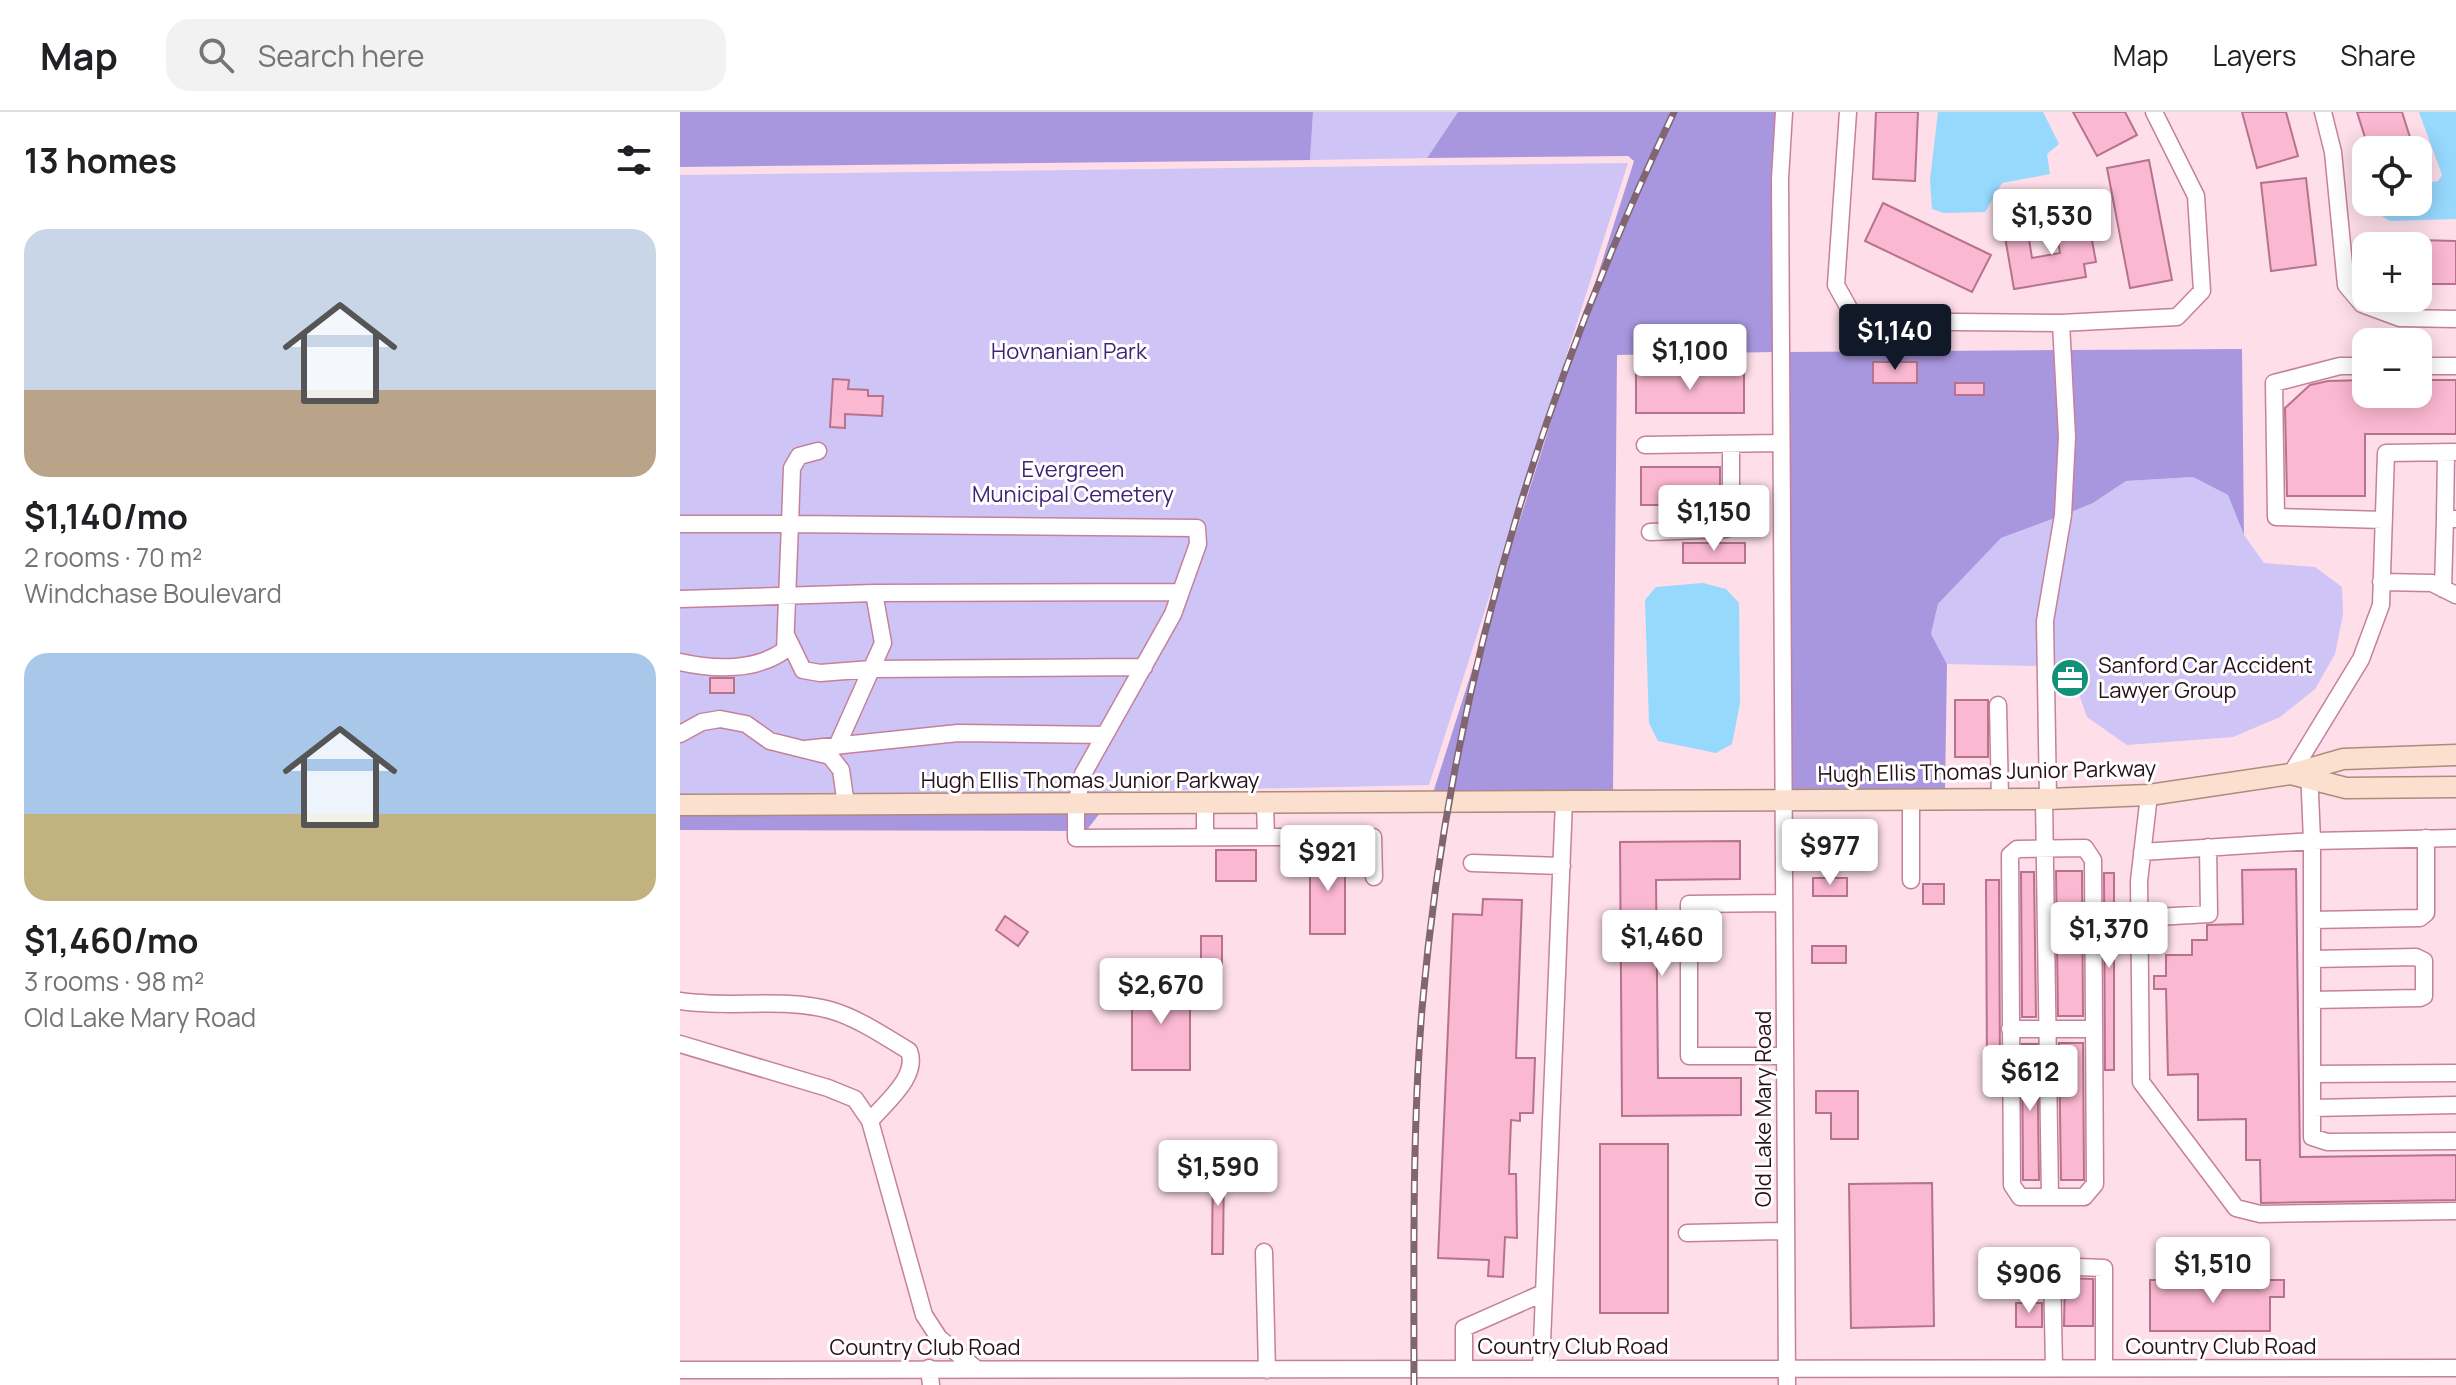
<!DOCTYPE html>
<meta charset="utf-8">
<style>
body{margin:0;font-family:Manrope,sans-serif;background:#f2f2f2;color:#202124;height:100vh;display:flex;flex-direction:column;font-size:30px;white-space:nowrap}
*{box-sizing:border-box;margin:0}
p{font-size:26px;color:#757577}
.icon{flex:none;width:44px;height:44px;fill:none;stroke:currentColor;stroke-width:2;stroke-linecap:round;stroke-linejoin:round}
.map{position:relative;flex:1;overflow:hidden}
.drawer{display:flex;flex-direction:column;background:#fff;width:680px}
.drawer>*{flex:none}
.fabs{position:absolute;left:1672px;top:24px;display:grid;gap:16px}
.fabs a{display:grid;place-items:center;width:80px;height:80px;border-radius:16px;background:#fff;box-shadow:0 4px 20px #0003;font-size:40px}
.price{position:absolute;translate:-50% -68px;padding:0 18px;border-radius:8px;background:#fff;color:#222;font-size:26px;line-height:52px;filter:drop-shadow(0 2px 4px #0008)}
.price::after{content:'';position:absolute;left:50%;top:48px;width:24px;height:18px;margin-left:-12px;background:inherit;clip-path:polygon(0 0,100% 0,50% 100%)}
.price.on{background:#111827;color:#fff}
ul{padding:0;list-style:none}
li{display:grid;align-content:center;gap:16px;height:424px;padding:0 24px}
li span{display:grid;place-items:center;height:248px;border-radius:24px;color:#555}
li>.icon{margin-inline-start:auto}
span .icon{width:144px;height:144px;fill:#fffc;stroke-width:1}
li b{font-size:34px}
h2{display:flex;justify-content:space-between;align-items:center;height:96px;padding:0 24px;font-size:34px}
header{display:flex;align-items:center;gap:48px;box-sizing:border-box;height:112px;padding:0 40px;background:#fff;border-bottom:2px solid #e0e0e0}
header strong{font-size:38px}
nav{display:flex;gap:44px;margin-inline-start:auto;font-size:28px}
.search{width:560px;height:72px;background:#f2f2f2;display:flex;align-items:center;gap:20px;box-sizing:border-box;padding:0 28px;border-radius:24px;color:#757577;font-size:30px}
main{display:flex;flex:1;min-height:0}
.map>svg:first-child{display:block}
</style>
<header>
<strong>Map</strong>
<div class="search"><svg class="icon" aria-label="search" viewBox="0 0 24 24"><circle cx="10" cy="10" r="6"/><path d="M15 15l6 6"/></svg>Search here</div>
<nav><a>Map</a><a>Layers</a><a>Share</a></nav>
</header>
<main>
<section class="drawer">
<h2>13 homes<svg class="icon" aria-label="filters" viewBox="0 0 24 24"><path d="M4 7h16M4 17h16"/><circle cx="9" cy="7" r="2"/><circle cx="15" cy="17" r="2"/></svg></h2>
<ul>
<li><span style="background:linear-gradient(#c9d6e8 65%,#b9a48a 0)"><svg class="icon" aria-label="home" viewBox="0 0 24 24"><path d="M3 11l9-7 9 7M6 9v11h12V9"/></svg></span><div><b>$1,140/mo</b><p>2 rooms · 70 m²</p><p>Windchase Boulevard</p></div></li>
<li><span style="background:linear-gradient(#a9c7e8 65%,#c2b280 0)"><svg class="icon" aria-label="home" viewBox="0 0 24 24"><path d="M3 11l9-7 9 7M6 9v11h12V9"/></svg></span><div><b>$1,460/mo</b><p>3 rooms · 98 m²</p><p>Old Lake Mary Road</p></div></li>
</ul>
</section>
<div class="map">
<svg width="1776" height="1273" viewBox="0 0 1776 1273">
<rect width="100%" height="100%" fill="#fddee9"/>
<!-- green -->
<path fill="#cec4f5" d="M633,0H778L747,46L630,48Z
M948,51L749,673L0,689V63Z
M1513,365L1548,383L1564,423L1584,451L1635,455L1662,475L1663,502L1655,542L1635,577L1600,605L1553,625L1447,633L1407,605L1389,554H1373L1372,510L1391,400L1413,391L1446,369Z
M1375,406L1357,508L1358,554L1267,552L1251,522L1258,492L1321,426Z"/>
<!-- forest -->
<path fill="#a897df" d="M0,0H633L630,48L0,55Z
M778,0H1096L1093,240L937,243L933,680L753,681L954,49L948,44L747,46Z
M1562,237L1564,423L1548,383L1513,365L1446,369L1413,391L1391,400L1390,238Z
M1375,238L1379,325L1375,406L1321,426L1258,492L1251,522L1267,552L1265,678H1108V240Z
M420,701L406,719L0,718V702Z"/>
<!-- water -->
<path fill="#97d8fd" d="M1258,0H1363L1379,32L1367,42L1370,62L1322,71L1305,100L1264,101L1252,97L1250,68Z
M1739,0H1776V107L1710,109L1703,105L1700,90H1738V73L1758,69L1762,63Z
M1023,471L1046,477L1059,491L1060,591L1052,632L1036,641L978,629L969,611L965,488L976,475Z"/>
<!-- building -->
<path fill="#fbb8d1" stroke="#b7728e" stroke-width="2" d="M1196,0H1238L1235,69L1193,67Z
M1393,0H1445L1457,23L1417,44Z
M1562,0H1606L1618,44L1577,56Z
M1677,0H1722L1734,38H1689Z
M1469,48L1492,168L1450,176L1427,56Z
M1626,66L1636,153L1591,159L1581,71Z
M1203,91L1311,143L1292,180L1185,129Z
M1408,107L1416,150L1404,152L1406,165L1334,177L1325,125L1348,121L1352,146L1380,141L1375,112Z
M1738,128L1776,129V172H1738Z
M1193,250H1237V271H1193Z
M956,258H1064V301H956Z
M153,267L169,268L168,277L188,278V284H203L202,304L165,302V316L150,315Z
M1686,268V282H1738V268H1776V322H1685V384H1607L1605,296L1630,273L1648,269Z
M1275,271H1304V283H1275Z
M961,355H1040V393H961Z
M1003,431H1065V451H1003Z
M30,566H54V581H30Z
M1275,588H1308V645H1275Z
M1060,729V767L976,768L978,966H1061V1003L942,1004L940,730Z
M536,738H576V769H536Z
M630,740H665V822H630Z
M1616,757L1620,1045L1776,1043V1088L1581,1091L1580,1048H1566V1007L1518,1008V962L1488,963L1486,877H1474V864H1486V843H1512V828H1527V813L1563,812L1562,758Z
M1376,759H1402L1403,904H1378Z
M1341,760H1354L1356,905H1342Z
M1424,761H1434V958H1425Z
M1133,766H1167V784H1133Z
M1306,768H1319L1320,959H1307Z
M1243,772H1264V792H1243Z
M803,787L842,788L836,946H855L853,1001H840V1009L831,1008L829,1062H836L837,1126L825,1125L823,1165L808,1164L809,1148L758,1146L773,802L802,803Z
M325,804L348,820L338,834L316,818Z
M521,824H542V852H521Z
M1132,834H1166V851H1132Z
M510,870V958H452V871Z
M1379,931H1403L1404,1068H1381Z
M1342,932H1357L1359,1068H1343Z
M1136,979H1178V1027H1151V1001H1136Z
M920,1032H988V1201H920Z
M533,1051H544L543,1142H532Z
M1252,1071L1254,1214L1171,1216L1169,1072Z
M1385,1166L1413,1167V1214H1384Z
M1470,1168H1604V1185H1590V1219H1470Z
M1336,1191H1362V1215H1336Z"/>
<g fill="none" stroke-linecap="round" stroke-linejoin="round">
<!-- minor casing -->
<g stroke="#c6809c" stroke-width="19">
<path id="minor" d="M1104,0L1100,67L1107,1273
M1168,0L1156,173L1176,209L1381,211L1497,205L1522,179L1516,84L1474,0
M1643,0L1653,40L1666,173L1682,192L1720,206L1776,207
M1686,254H1660L1594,271L1596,405L1704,408
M1738,254H1776
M965,333L1101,331
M1766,341L1765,407H1776
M0,412H110L112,356L119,344L138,339
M970,420L1046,417L1051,408V332
M1701,470L1752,471L1776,483
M1763,477L1765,407
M194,481L501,480
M0,487L194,481L203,531L157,634
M107,525L123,558L140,561L191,557L464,555
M0,550C35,558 76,559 105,538L110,412L517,416L518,432L493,502L403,662L396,692V726L586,725
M1318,593L1320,687
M0,622L22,610L40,607L66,612L90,629L150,644L161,658L166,693
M125,637L278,621L425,623
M1611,662L1681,547L1701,493L1706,341L1776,340
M1469,683L1459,769L1461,970L1556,1096L1580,1102L1776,1099
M1364,687L1370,1085
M1368,687L1365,509L1383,403L1387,325L1381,211
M525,691V725
M585,691L586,725H693L694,765
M1776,726L1632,729V1025L1647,1030L1776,1029
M1405,736L1413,748L1415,1072L1404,1085H1340L1332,1073L1330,743L1337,737Z
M1462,740L1632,729L1629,657
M792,751L882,754
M1231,768V687
M1102,791L1009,792V944H1105
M1459,806L1529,802L1528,735
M1632,808L1740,806L1746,801V726
M1632,847L1736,845L1744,849V884L1740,886L1632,888
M0,889C49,897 102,885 150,898C178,906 204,924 229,939C239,964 206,990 190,1009
M1330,917H1414
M0,932L148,976L175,987L190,1009L244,1203L259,1226L295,1256
M1632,962L1776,961
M1632,996L1776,993
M1007,1121L1106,1119
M584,1140L587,1258
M249,1256L251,1273
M861,1256L884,689
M1374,1256L1372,1154L1424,1156V1255
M784,1257V1216L863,1181
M0,1258L1776,1256"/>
</g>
<!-- major casing -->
<g stroke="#b08a7b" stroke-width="23">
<path id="major" d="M1611,662L1663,647L1776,643
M0,693L1368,687L1469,683L1611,662L1666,676L1776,675"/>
</g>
<!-- minor -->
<use href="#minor" stroke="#fff" stroke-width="16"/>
<!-- major -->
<use href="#major" stroke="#fbe0cf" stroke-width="20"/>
<!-- rail casing -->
<g stroke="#816570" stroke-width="7">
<path id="rail" d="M734,1273C734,1148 732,1022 742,897C769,583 858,284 994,0"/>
</g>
<!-- rail -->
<use href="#rail" stroke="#fff" stroke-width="4" stroke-dasharray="12" stroke-linecap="butt"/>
</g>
<!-- icons -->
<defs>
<g id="office-disc" transform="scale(2)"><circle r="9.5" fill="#109178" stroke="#fff"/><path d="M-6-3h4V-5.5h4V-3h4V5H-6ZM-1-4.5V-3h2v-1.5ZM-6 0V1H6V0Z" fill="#fff"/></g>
</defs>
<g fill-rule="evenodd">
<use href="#office-disc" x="1390" y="566"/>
</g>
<g text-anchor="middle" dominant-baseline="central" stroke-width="6" stroke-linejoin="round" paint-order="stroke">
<!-- park labels -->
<g font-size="22" fill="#402376" stroke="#fff">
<text x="389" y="239">Hovnanian Park</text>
<text x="393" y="357">Evergreen<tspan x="393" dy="25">Municipal Cemetery</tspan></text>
</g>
<!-- poi labels -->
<g font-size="22" fill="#290f1a" stroke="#fff" text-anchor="start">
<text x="1418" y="553">Sanford Car Accident<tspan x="1418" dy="25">Lawyer Group</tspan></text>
</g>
<!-- street labels -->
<g font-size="22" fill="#290f1a" stroke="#fff">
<text transform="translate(1307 659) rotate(-1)">Hugh Ellis Thomas Junior Parkway</text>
<text x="410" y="668">Hugh Ellis Thomas Junior Parkway</text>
<text transform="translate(1083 997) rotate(-90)">Old Lake Mary Road</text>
<text x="893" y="1234">Country Club Road</text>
<text x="1541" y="1234">Country Club Road</text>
<text x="245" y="1235">Country Club Road</text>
</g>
</g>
</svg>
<div class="fabs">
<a><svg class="icon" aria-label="locate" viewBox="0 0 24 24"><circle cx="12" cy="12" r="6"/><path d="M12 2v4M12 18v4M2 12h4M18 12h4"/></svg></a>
<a>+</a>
<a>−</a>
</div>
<b class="price" style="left:1372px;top:145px">$1,530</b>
<b class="price on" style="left:1215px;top:260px">$1,140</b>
<b class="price" style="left:1010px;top:280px">$1,100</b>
<b class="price" style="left:1034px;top:441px">$1,150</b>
<b class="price" style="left:1150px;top:775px">$977</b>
<b class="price" style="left:648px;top:781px">$921</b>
<b class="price" style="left:1429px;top:858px">$1,370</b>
<b class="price" style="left:982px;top:866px">$1,460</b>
<b class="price" style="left:481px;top:914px">$2,670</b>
<b class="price" style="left:1350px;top:1001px">$612</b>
<b class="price" style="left:538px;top:1096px">$1,590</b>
<b class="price" style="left:1533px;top:1193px">$1,510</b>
<b class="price" style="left:1349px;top:1203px">$906</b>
</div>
</main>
